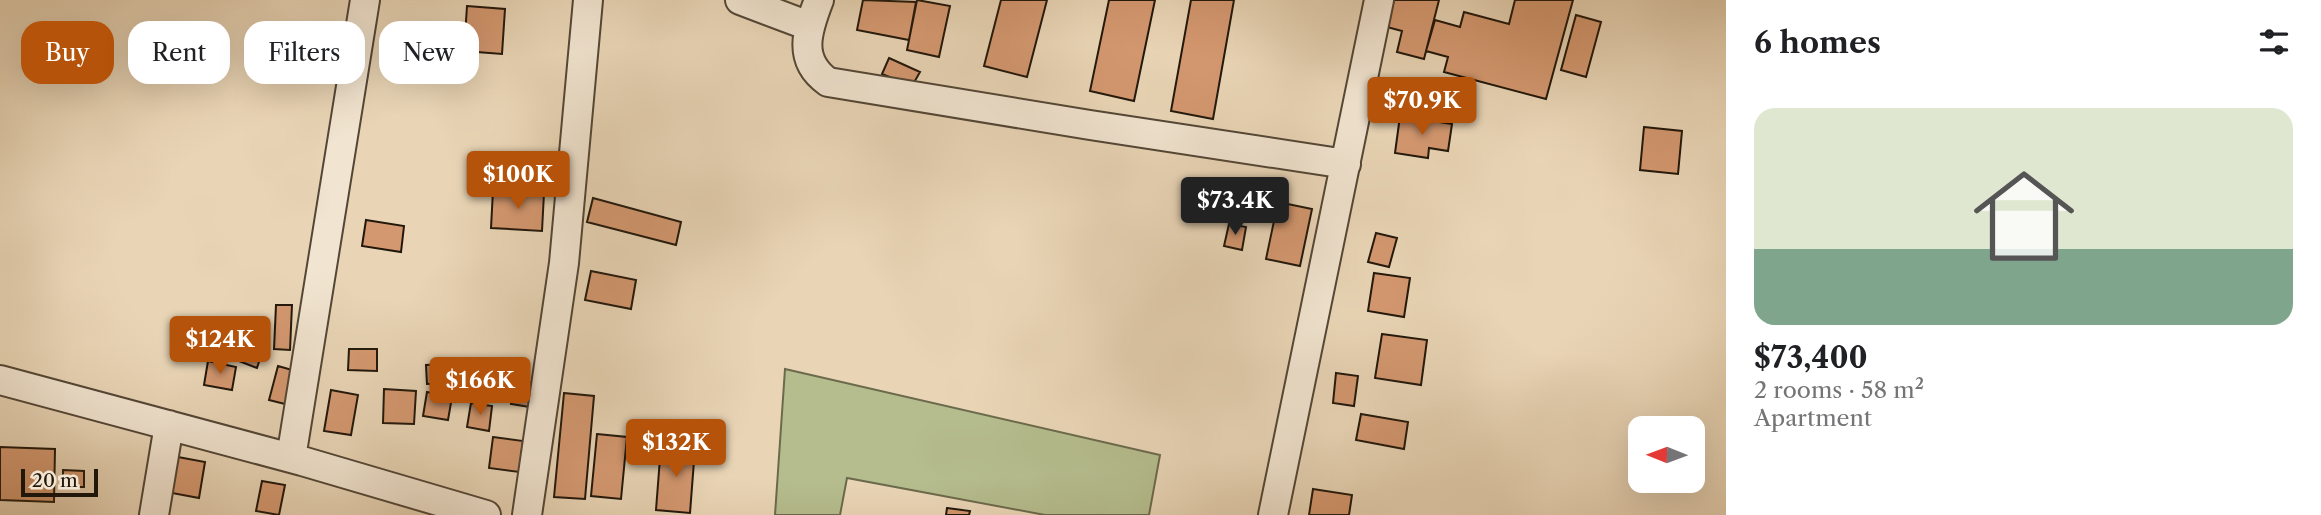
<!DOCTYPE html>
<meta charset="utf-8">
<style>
body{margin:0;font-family:"Libre Caslon Text",serif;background:#f6f6f6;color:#202124;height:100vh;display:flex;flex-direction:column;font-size:26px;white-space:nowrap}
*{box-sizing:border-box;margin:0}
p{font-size:23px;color:#757577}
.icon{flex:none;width:38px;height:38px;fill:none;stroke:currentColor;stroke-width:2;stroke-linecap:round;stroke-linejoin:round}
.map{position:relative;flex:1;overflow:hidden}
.panel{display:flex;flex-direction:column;background:#fff;width:595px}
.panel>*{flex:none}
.banner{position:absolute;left:21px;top:21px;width:665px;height:63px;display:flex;gap:14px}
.needle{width:46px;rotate:271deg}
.buttons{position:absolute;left:1628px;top:416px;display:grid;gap:14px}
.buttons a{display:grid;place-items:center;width:77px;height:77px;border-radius:14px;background:#fff;box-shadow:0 7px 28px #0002;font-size:35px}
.scale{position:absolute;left:21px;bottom:18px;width:77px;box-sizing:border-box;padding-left:7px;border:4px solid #21170b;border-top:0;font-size:19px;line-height:24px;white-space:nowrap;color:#21170b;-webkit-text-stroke:5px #f1e4d0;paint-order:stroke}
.price{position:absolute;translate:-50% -60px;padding:0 16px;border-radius:7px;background:#b45309;color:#fff;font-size:23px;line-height:46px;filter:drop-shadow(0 2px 4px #0008)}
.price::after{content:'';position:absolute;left:50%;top:42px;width:21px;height:16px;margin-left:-10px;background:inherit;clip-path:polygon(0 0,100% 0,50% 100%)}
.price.current{background:#222;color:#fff}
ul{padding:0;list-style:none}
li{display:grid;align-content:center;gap:14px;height:371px;padding:0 28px}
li+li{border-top:2px solid #e0e0e0}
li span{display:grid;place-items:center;height:217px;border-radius:21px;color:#555}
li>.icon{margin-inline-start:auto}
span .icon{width:126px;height:126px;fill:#fffc;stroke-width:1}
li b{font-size:30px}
h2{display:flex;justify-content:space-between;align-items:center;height:84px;padding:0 28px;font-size:30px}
.tag{padding:0 24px;border-radius:21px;background:#fff;box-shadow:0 7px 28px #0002;font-size:24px;line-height:63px}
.tag.current{background:#b45309;color:#fff}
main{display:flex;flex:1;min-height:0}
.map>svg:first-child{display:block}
</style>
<main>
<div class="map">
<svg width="1726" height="515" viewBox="0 0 1726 515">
<rect width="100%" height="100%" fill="#e9d5b6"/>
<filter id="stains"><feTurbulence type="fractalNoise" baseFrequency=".00286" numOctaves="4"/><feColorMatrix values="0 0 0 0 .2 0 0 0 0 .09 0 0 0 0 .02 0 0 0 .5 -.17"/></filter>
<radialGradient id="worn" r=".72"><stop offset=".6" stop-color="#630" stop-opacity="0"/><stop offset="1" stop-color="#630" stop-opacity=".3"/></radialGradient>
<!-- grass -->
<path fill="#b5bd8e" stroke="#6b6a4c" stroke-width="2" d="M785,369L1160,455L1149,515H1045L847,478L840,515H775Z"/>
<!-- building -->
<path fill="#d49870" stroke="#21170b" stroke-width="2" d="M863,0L916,2L909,40L857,30Z
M917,0L950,6L939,57L907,50Z
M1001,0H1047L1027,77L984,66Z
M1109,0H1155L1134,101L1090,91Z
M1191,0H1234L1213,119L1171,111Z
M1394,0H1439L1424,59L1397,52L1402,31L1387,27Z
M1515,0H1573L1546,99L1444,72L1448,57L1426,51L1435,20L1460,27L1464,12L1509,24Z
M467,6L505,9L502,54L464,51Z
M1576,15L1601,22L1586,77L1561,70Z
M889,58L920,72L912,86L882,74Z
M1400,116L1452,124L1448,151L1429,148L1428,158L1395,153Z
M1644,127L1682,131L1678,174L1640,170Z
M493,190L544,193L542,231L491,228Z
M593,198L681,222L676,245L587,222Z
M1278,202L1312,209L1300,266L1266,259Z
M366,220L404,226L401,252L362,246Z
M1229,224L1246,227L1242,250L1224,246Z
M1376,233L1397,238L1389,267L1368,262Z
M591,271L636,280L631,309L585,300Z
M1374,273L1410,278L1404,317L1368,311Z
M276,305H292L290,350L274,349Z
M1382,334L1427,340L1421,385L1375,378Z
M238,337L264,346L257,368L231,358Z
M349,349H377V371L348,370Z
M208,361L236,367L232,390L204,385Z
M447,364L448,383L427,384L426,365Z
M278,366L306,374L297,407L269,400Z
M1336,373L1358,376L1354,406L1333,403Z
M515,380L540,384L536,408L511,404Z
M384,389L416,391L414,424L383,423Z
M331,390L358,395L351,435L324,431Z
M427,392L452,397L448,420L423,416Z
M564,393L594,396L585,499L554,497Z
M471,403L492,406L489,431L467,427Z
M1361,414L1408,422L1404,449L1356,440Z
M597,434L627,437L621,499L591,496Z
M493,437L523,441L519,472L489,468Z
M661,445L695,448L690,513L656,510Z
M0,447L55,449L54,502L0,500Z
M178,457L205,462L199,498L172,493Z
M63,470L84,471V487H63Z
M262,481L285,485L279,515L256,511Z
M1313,489L1352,495L1349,515H1309Z
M947,508L970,511L969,515H946Z"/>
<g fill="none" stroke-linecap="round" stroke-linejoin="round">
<!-- minor casing -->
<g stroke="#534636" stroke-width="32">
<path id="minor" d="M740,0L809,26
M819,0C807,31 797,60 828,82L1090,125L1346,164
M0,380L302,461L486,515
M291,458L365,0
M154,515L169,425
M527,515L564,263L588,0
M1273,515L1379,0"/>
</g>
<!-- minor -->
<use href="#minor" stroke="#f1e4d0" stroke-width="28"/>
</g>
<rect width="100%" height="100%" filter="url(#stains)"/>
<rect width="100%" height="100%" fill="url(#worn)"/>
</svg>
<div class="buttons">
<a><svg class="needle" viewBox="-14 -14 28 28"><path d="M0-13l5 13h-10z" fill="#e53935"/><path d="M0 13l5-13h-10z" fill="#757577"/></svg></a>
</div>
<div class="scale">20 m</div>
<b class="price" style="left:1422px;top:137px">$70.9K</b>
<b class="price" style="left:518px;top:211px">$100K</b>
<b class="price current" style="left:1235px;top:237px">$73.4K</b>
<b class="price" style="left:220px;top:376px">$124K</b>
<b class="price" style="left:480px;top:417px">$166K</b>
<b class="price" style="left:676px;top:479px">$132K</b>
<div class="banner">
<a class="tag current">Buy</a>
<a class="tag">Rent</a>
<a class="tag">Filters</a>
<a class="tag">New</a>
</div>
</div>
<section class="panel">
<h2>6 homes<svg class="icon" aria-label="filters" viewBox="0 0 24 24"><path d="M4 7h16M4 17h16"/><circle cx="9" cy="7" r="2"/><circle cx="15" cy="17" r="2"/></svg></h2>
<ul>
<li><span style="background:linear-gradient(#dfe7d0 65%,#7fa58c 0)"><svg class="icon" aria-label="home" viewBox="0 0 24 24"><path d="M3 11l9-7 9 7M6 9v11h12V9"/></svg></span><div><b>$73,400</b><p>2 rooms · 58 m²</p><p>Apartment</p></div></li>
</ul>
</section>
</main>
